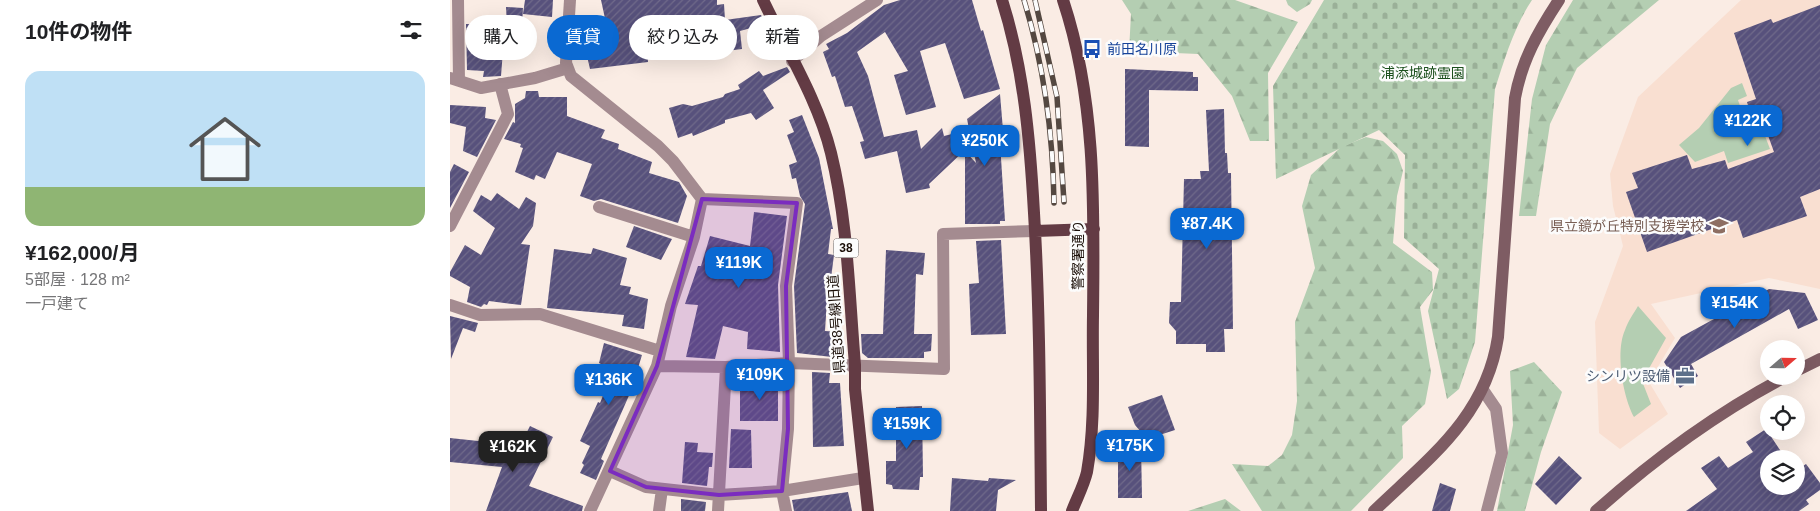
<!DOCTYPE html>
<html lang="ja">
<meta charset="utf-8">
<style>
body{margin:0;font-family:Helvetica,"Noto Sans JP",sans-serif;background:#f2f2f2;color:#202124;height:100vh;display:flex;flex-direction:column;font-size:19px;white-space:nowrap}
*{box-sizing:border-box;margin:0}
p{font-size:16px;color:#757577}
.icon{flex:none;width:28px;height:28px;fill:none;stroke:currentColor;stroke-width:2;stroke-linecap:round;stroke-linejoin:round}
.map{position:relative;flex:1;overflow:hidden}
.drawer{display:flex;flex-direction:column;background:#fff;width:450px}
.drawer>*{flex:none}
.top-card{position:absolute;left:15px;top:15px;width:475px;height:45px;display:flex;gap:10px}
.needle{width:32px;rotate:70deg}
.fabs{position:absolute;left:1310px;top:340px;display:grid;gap:10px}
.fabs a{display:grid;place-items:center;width:45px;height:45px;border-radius:50%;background:#fff;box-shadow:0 5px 20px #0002;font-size:25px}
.price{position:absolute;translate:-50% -42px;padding:0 11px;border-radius:10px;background:#0a69d2;color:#fff;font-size:16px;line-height:32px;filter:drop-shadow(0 1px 2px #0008)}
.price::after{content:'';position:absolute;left:50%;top:30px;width:15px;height:11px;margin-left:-8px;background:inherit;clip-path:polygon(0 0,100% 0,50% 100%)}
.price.current{background:#222;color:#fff}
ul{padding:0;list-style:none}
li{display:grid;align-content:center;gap:10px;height:265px;padding:0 25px}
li+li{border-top:1px solid #e0e0e0}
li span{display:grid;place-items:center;height:155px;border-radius:15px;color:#555}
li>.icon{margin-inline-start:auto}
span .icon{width:90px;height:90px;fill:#fffc;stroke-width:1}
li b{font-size:21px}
h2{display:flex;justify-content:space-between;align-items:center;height:60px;padding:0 25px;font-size:21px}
.tag{padding:0 18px;border-radius:22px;background:#fff;box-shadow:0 5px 20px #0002;font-size:18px;line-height:45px}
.tag.current{background:#0a69d2;color:#fff}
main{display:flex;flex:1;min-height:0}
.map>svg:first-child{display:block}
</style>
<main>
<section class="drawer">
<h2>10件の物件<svg class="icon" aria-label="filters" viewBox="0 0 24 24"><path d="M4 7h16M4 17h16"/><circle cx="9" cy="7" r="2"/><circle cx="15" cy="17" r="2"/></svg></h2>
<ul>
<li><span style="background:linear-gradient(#bfe0f5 75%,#8fb573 0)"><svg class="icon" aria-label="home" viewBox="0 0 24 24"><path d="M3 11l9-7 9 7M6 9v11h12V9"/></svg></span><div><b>¥162,000/月</b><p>5部屋 · 128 m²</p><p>一戸建て</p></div></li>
</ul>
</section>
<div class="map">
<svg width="1370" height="511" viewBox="0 0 1370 511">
<defs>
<pattern id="forest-firs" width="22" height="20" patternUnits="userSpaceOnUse" patternTransform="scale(1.25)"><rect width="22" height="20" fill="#b4ceb2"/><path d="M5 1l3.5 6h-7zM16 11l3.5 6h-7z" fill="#9ab098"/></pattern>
<pattern id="cemetery-stones" width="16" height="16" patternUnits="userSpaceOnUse" patternTransform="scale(1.25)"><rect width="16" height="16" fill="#b4ceb2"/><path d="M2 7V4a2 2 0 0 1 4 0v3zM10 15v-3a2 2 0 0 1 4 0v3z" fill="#9ab098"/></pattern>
<pattern id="building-hatch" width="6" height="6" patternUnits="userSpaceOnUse" patternTransform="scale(1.25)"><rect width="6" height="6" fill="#57517c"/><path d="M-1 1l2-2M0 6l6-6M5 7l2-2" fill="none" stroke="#706a8a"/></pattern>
</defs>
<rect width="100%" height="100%" fill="#faece4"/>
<!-- built -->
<path fill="#f9dfd1" d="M1291,0H1370V289L1319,278L1201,304L1225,338L1199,382L1218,414L1170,449L1149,433L1145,322L1173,246L1163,206L1160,174L1188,97Z"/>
<!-- grass -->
<path fill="#b4ceb2" d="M1292,83L1297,96L1288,100L1296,124L1309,120L1320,149L1278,163L1274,151L1245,162L1229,145L1249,128L1281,88Z
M1188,306L1216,338L1192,381L1201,404L1184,417C1173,397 1165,352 1175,330C1178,321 1184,313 1188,306Z"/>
<!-- forest -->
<path fill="url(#forest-firs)" d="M672,0H785L848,22L818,73L819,141H800L782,96L748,54L679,51L681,14Z
M836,0H862L860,4L847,12L838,5Z
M1123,0H1209L1127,68L1100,124L1086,216H1069L1082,99L1096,45Z
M916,137L933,141L947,154L953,171L947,196L943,243L982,272L983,290L970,307L981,372L975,404L952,426L953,458L901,511H812L782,464L818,466L832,455L842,435L847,401L845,322L865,268L852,206L861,175L891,147Z
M1084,362L1112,392L1091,452L1075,511H1047L1063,425L1060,371Z
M775,499L791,511H738Z"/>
<!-- cemetery -->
<path fill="url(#cemetery-stones)" d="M874,0H1082C1064,27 1055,58 1045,89L1025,342L1009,389L997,399L978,311L989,269L954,238L955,155L929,130L826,179L823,86Z"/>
<!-- building -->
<path fill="url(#building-hatch)" d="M75,0H103L102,17L73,14Z
M151,0H267V5L274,4L275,20L311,15L316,24L290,31L292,49L228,57L224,23L195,27L198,62L140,69L137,56L132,55L131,40L159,37Z
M450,0H522L531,31L533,30L550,89L514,99L495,43L470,51L486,107L456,115L444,75L458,71L435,32L407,52L418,76L434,137L467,130L471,149L492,128L494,136L502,134L515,150L479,184L480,188L456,193L447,151L415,159L410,142L414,141L402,106L395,107L385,76L382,77L373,52L379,49L376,44L397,33L434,5Z
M1370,5V189L1350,197L1357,216L1293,238L1287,220L1197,252L1176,192L1188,188L1182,173L1237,155L1242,169L1275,160L1278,169L1324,152L1311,116L1302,119L1297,102L1306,99L1284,33L1321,19L1323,23Z
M56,7L73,8L72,26H57Z
M16,24L55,25L51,76L33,77L34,71L17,70Z
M337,67L340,72L313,90L324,108L306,120L301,113L275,120V123L243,136L242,133L228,138L219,108L233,104L242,106L273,97L275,94L290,89L288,85L309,71L313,76Z
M675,69L743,72V77H748V91L699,90V147L675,146Z
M76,91H88L89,97H117V116L155,130L151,138L169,144L168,149L202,162L199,173L229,182L237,196L228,223L151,199L144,201L130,196L142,164L107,152L95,179L86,175L84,180L65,172L73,148L70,147L71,144L54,139L63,122L65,123V104L75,98Z
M550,94L554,142H550L555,221H550V224H515V151L526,163L517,119Z
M0,105L36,107L35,118L46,120L27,157L13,151L16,127L0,123Z
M774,109L775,153H777L778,173H781L783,329H774L775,352H756V344H726V331L719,323L720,302H731L734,179H751L750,171H759L756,110Z
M352,115L369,158L383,229H381L378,254L384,255L380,286L378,285L375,331L389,332L390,353H383L382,357L347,353L344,286L355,204L350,196L346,178L342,179L339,165L347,162L337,135L344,132L339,120Z
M4,164L19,172L0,208V172Z
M47,193L69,209L76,197L86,203L83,226L71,244L80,245L71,305L39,301L37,305L34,304L31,307L17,302L20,287L0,276V272L15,245L31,255L45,228L23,211L31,195L41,201Z
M304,212L337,216L328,285L330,352L297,349L298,332L273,326L265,359L236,357L248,305L235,304L248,266H251L260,236L300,246Z
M184,226L222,239L211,260L176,247Z
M551,240L556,334L521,335L519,284L529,283L526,241Z
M143,248L177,258L170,285L181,287L179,294L198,299L194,329L172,326L174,315L97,308L104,249L141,254Z
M436,250L475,253L473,275L466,274L464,334H482L481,351L474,352V358H418L412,353L411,334H433Z
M1319,289L1355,293L1368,320L1348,329L1339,309L1241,364L1248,376L1230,388L1214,362L1231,337Z
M0,316L28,323L25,332L13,328L1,359Z
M154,343L192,355L181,391L151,459L154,461L146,480L130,473L134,465L132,463L140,446L130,441L148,402L150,403L162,374L163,370L149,363Z
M362,372L380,373L379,383H390L394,446L363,447Z
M299,379H328V421H290V388H298Z
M712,395L725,430L697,439L685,425L678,407Z
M472,406L473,477H470L469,490L443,489L442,485L436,484V461H446V407Z
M80,426L103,437L79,486L133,506L132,511H36L52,467L0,462V438L47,443L46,450L69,448Z
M281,429L301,430L302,468H279Z
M1316,429L1336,459H1319V486H1346V471L1356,464L1370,483V490L1356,500L1359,504L1349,511H1236L1267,489L1251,468L1269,456L1278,468L1303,452L1296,442Z
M235,442L248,443L247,452L263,453L262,467H259L257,486L232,483Z
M668,445H691L692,498H668Z
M1109,456L1132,478L1106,505L1085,484Z
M502,478L538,481L539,478L566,480L548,490L546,511H500Z
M990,483L1006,489L1000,511H982Z
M398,492L402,511H344L342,500Z
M231,499L256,502L255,511H231Z"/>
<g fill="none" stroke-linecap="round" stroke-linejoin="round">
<!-- street -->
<path stroke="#a48b90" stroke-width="12" d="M8,0L9,81
M120,0L116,63L121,76L208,146L223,161L252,199L244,237L221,306L207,366L140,511
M342,61L371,36L427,0
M0,78L31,88L85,78L118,68
M252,199L347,203L336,286L339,363L338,429L332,491L336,511
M149,207L244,237
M0,226L58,114L50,84
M0,305L30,315L90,314L210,351
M207,366L276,367L339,363L494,369L493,234L585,231
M1033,390L1046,409L1052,453L1037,511
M160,471L196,487L269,495L332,491L413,478
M209,511L212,489
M268,511L276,367"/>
<!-- secondary -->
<path stroke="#7e5c63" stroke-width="12" d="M1346,371L1370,359
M924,511C979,458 1036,417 1048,337L1065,98C1072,60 1088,32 1109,0
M1146,511C1204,459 1268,412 1337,376"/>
<!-- primary -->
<path stroke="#633b44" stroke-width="12" d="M313,0C336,49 368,100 381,153C398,222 399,295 405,365V389L418,511
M552,0C574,69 580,141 584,213C590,312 590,411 591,511
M613,0C647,102 644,211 643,316C642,367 646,421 637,472C634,485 627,498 622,511
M585,231L644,229"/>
<!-- rail casing -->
<g stroke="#544841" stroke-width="5.5">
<path id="rail" d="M574,0C594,66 603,133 604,203
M585,0L607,97L614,202"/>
</g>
<!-- rail -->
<use href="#rail" stroke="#fcfcfc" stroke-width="4" stroke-dasharray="11" stroke-linecap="butt"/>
</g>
<!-- marked area -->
<path fill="#7b2cbf" fill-opacity="0.2" stroke="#7b2cbf" stroke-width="4" stroke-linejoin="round" d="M252,199L347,203L336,286L338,429L332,491L269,495L196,487L160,471L207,366Z"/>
<!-- icons -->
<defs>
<g id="bus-bare" transform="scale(1.5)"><path d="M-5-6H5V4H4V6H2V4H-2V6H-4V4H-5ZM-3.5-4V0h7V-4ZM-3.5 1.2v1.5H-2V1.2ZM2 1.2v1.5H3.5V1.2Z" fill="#1a4fb4" stroke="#fcfcfc" stroke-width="2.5" paint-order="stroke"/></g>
<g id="school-bare" transform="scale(1.5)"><path d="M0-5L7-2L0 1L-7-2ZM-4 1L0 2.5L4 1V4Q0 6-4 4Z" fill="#8d6e63" stroke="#fcfcfc" stroke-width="2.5" paint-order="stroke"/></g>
<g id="office-bare" transform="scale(1.5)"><path d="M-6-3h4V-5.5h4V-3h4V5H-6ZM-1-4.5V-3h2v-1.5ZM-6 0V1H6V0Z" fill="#5c6f8a" stroke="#fcfcfc" stroke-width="2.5" paint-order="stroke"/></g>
</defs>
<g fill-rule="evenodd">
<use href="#bus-bare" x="642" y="49"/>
<use href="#school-bare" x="1269" y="226"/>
<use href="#office-bare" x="1235" y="376"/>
</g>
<g text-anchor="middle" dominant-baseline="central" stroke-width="5" stroke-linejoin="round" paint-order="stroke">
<!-- shield labels -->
<rect fill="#fcfcfc" stroke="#5e5550" stroke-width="1" x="383.5" y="238.5" width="25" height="19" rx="4"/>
<g font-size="12" font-weight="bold" fill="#1a0e07">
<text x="396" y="248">38</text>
</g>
<!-- transit labels -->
<g font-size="14" fill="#164399" stroke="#fcfcfc" text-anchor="start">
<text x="657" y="49">前田名川原</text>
</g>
<!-- park labels -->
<g font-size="14" fill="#1c501d" stroke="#fcfcfc">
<text x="973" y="73">浦添城跡霊園</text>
</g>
<!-- education labels -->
<g font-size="14" fill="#785e54" stroke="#fcfcfc" text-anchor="end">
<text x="1254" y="226">県立鏡が丘特別支援学校</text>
</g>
<!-- street labels -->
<g font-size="14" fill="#1a0e07" stroke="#fcfcfc">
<text transform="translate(628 255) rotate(-90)">警察署通り</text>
<text transform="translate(386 324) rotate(-94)">県道38号線旧道</text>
</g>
<!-- service labels -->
<g font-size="14" fill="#4e5e75" stroke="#fcfcfc" text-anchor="end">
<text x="1220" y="376">シンリツ設備</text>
</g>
</g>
</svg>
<div class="fabs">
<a><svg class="needle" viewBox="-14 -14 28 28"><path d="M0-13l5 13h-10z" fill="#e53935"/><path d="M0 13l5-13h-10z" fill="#757577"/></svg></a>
<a><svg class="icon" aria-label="locate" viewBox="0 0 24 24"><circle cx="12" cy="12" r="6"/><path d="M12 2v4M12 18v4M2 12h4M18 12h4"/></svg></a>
<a><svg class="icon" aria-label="layers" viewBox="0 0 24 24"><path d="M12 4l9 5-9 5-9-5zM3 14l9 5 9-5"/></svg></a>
</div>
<b class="price" style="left:1298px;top:147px">¥122K</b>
<b class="price" style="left:535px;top:167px">¥250K</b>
<b class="price" style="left:757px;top:250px">¥87.4K</b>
<b class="price" style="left:289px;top:289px">¥119K</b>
<b class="price" style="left:1285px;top:329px">¥154K</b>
<b class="price" style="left:310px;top:401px">¥109K</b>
<b class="price" style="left:159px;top:406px">¥136K</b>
<b class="price" style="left:457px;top:450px">¥159K</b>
<b class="price" style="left:680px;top:472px">¥175K</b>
<b class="price current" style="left:63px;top:473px">¥162K</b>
<div class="top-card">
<a class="tag">購入</a>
<a class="tag current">賃貸</a>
<a class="tag">絞り込み</a>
<a class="tag">新着</a>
</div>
</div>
</main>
